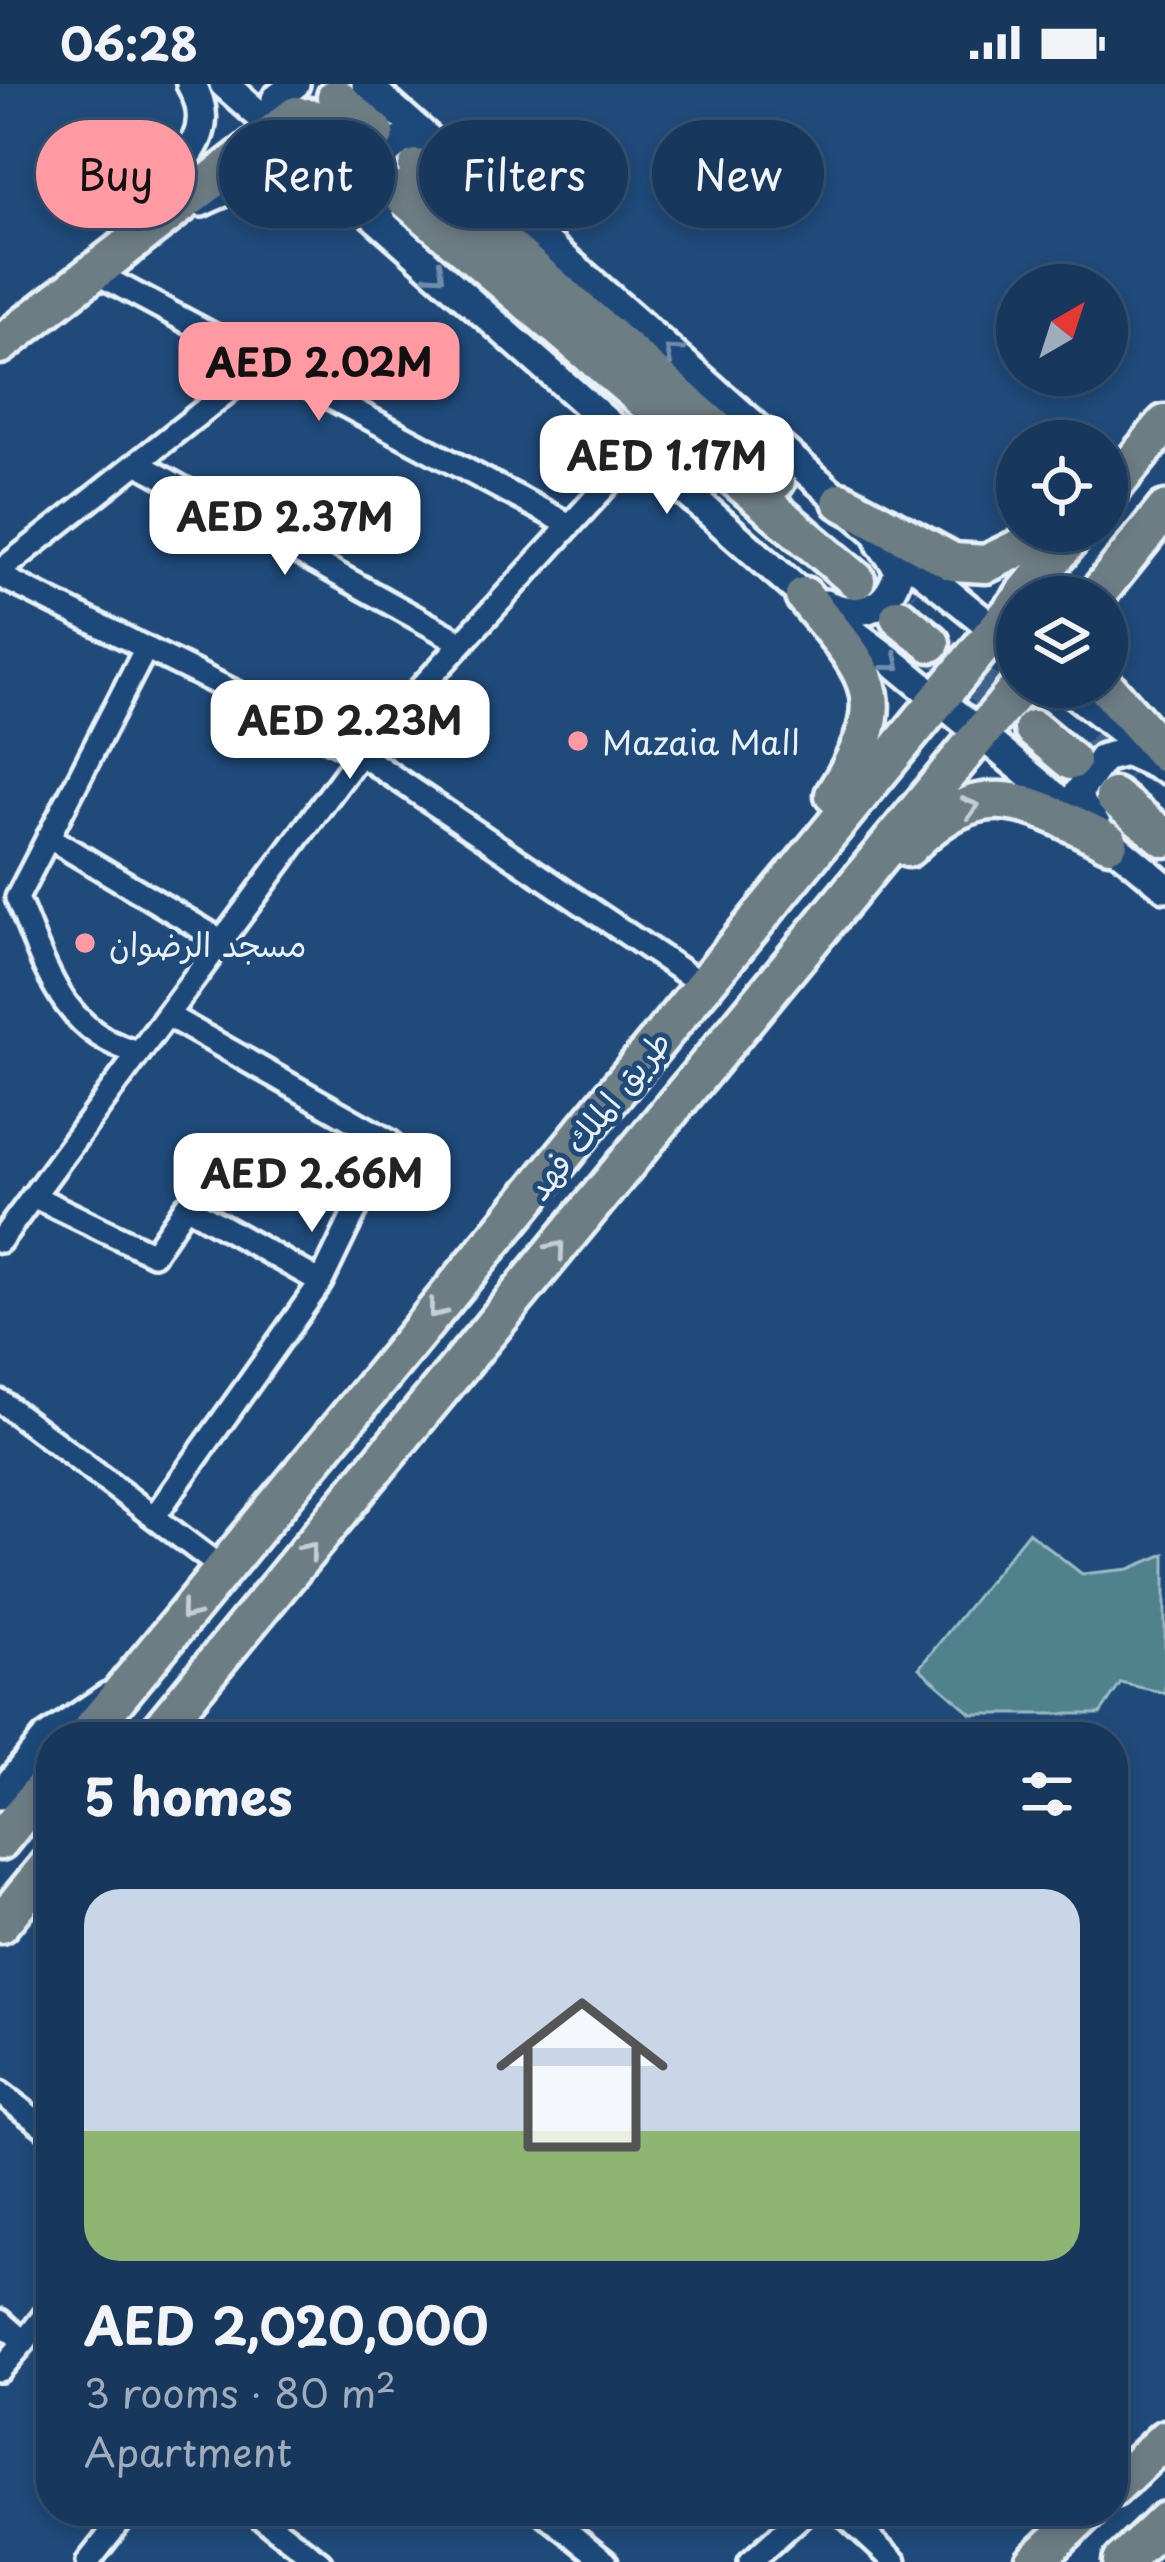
<!DOCTYPE html>
<meta charset="utf-8">
<style>
body{margin:0;font-family:"Playpen Sans","Playpen Sans Arabic",sans-serif;background:#203f62;color:#f1f3f6;height:100vh;display:flex;flex-direction:column;font-size:45px;white-space:nowrap}
*{box-sizing:border-box;margin:0}
p{font-size:39px;color:#9eacbb}
.icon{flex:none;width:66px;height:66px;fill:none;stroke:currentColor;stroke-width:2;stroke-linecap:round;stroke-linejoin:round}
.map{position:relative;flex:1;overflow:hidden}
.side{position:absolute;left:36px;top:1638px;width:1092px;height:804px;display:flex;flex-direction:column;background:#17385c;border-radius:48px;box-shadow:0 6px 18px #0003,0 0 0 3px #365272}
.side>*{flex:none}
.guide{position:absolute;left:36px;top:36px;width:1095px;height:108px;display:flex;gap:24px}
.needle{width:78px;rotate:39deg}
.tools{position:absolute;left:996px;top:180px;display:grid;gap:24px}
.tools a{display:grid;place-items:center;width:132px;height:132px;border-radius:50%;background:#17385c;box-shadow:0 6px 18px #0003,0 0 0 3px #365272;font-size:60px}
.price{position:absolute;translate:-50% -102px;padding:0 27px;border-radius:24px;background:#fff;color:#222;font-size:39px;line-height:78px;filter:drop-shadow(0 3px 6px #0008)}
.price::after{content:'';position:absolute;left:50%;top:72px;width:36px;height:27px;margin-left:-18px;background:inherit;clip-path:polygon(0 0,100% 0,50% 100%)}
.price.active{background:#ff9aa2;color:#111}
ul{padding:0;list-style:none}
li{display:grid;align-content:center;gap:24px;height:636px;padding:0 48px}
li+li{border-top:3px solid #365272}
li span{display:grid;place-items:center;height:372px;border-radius:36px;color:#555}
li>.icon{margin-inline-start:auto}
span .icon{width:216px;height:216px;fill:#fffc;stroke-width:1}
li b{font-size:51px}
h2{display:flex;justify-content:space-between;align-items:center;height:144px;padding:0 48px;font-size:51px}
.chip{padding:0 42px;border-radius:54px;background:#17385c;box-shadow:0 6px 18px #0003,0 0 0 3px #365272;font-size:42px;line-height:108px}
.chip.active{background:#ff9aa2;color:#111}
.status{display:flex;justify-content:space-between;align-items:center;height:84px;padding:0 60px;background:#17385c;direction:ltr}
.status svg{height:33px;fill:currentColor}
.map>svg:first-child{display:block}
</style>
<div class="status"><b>06:28</b><svg viewBox="0 0 49 12"><path d="M0 12V9h3v3zM5 12V6h3v6zM10 12V3h3v9zM15 12V0h3v12zM26 1h20v11H26zM47 4h2v5h-2z"/></svg></div>
<div class="map">
<svg width="1165" height="2478" viewBox="0 0 1165 2478">
<rect width="100%" height="100%" fill="#1f4a7a"/>
<filter id="ink" filterUnits="userSpaceOnUse"><feTurbulence type="fractalNoise" baseFrequency=".00833" numOctaves="2"/><feDisplacementMap in="SourceGraphic" scale="24" xChannelSelector="R" yChannelSelector="G"/><feConvolveMatrix kernelMatrix="1 2 1 2 8 2 1 2 1" color-interpolation-filters="sRGB"/></filter>
<g filter="url(#ink)">
<!-- green -->
<path fill="#50828d" stroke="#9cbac2" stroke-width="3" d="M1028,1448L1082,1490L1129,1485L1165,1470V1609L1121,1599L1100,1630H972L919,1584Z"/>
<g fill="none" stroke-linecap="round" stroke-linejoin="round">
<!-- primary-tunnel -->
<path stroke="#3d638d" stroke-width="36" stroke-dasharray="36 18" stroke-linecap="butt" d="M869,478L912,514
M931,559L1033,645
M1086,659L1129,695"/>
<!-- minor casing -->
<g stroke="#e8f1f8" stroke-width="30">
<path id="minor" d="M94,188L570,441
M137,379L462,559
M0,487L265,278
M0,492L360,670L703,901
M48,753L222,857
M139,969C61,949 45,881 17,814L146,564
M33,1112L153,1170L186,1122L321,1198
M0,1157L360,670L639,366
M0,1317L223,1485
M154,1433L321,1198L389,1057L167,931
M0,2009L51,2048
M0,2237L24,2258L0,2286
M24,2258L51,2223
M253,2427L320,2478
M541,2427L606,2478
M840,2427L895,2478
M88,2478L128,2427
M750,2478L807,2427"/>
</g>
<!-- tertiary casing -->
<g stroke="#e8f1f8" stroke-width="36">
<path id="tertiary" d="M224,0L804,512L888,574L1165,803
M366,0L903,472L1017,564
M276,15L295,0
M146,117C178,81 222,51 191,0
M201,118C267,88 279,87 344,121
M382,137L371,105L385,70L401,56L414,54L436,63
M825,520C862,536 889,525 899,485L881,460
M1066,603L1148,667
M1096,740L1080,718L1078,709L1103,674L1127,668L1165,685
M0,1711L46,1655L108,1613"/>
</g>
<!-- primary casing -->
<g stroke="#e8f1f8" stroke-width="45">
<path id="primary" d="M336,13L376,49
M309,33L354,71
M417,84L776,397
M397,107L856,496
M0,261L296,31
M1107,410L1165,340
M841,417L953,478L986,480L1054,447
M804,512C872,594 896,612 834,711
M1022,513L1077,447
M1095,513L1165,426
M899,533L931,559
M1106,603L1165,670
M1033,645L1071,677
M1114,713L1165,754
M908,764C982,689 1027,716 1109,758
M85,1653L1017,520
M154,1653L1019,603
M0,1757L51,1694
M0,1840L51,1778
M1113,2404L1165,2355
M1034,2478L1088,2427
M1122,2478L1165,2437"/>
</g>
<!-- minor -->
<use href="#minor" stroke="#1f4a7a" stroke-width="21"/>
<!-- tertiary -->
<use href="#tertiary" stroke="#1f4a7a" stroke-width="27"/>
<!-- primary -->
<use href="#primary" stroke="#6d7d84" stroke-width="36"/>
</g>
<!-- one-way arrows -->
<defs><path id="oneway-chevron" d="M-2-3.5L2.5 0L-2 3.5" fill="none" stroke-width="1.6" stroke-linecap="round" stroke-linejoin="round" transform="scale(3)"/></defs>
<g stroke="#6f8dac">
<use href="#oneway-chevron" transform="translate(437 189) rotate(41)"/>
<use href="#oneway-chevron" transform="translate(673 269) rotate(-139)"/>
<use href="#oneway-chevron" transform="translate(893 579) rotate(39)"/>
</g>
<g stroke="#c3ced5">
<use href="#oneway-chevron" transform="translate(971 723) rotate(-15)"/>
<use href="#oneway-chevron" transform="translate(557 1165) rotate(-50)"/>
<use href="#oneway-chevron" transform="translate(436 1226) rotate(129)"/>
<use href="#oneway-chevron" transform="translate(309 1466) rotate(-50)"/>
<use href="#oneway-chevron" transform="translate(188 1528) rotate(129)"/>
</g>
</g>
<!-- markers -->
<g fill="#ff9aa2" stroke="#1f4a7a" stroke-width="4.5">
<circle cx="578" cy="657" r="12"/>
<circle cx="85" cy="859" r="12"/>
</g>
<g text-anchor="middle" dominant-baseline="central" stroke-width="10" stroke-linejoin="round" paint-order="stroke">
<!-- poi labels -->
<g font-size="33" fill="#e8f1f8" stroke="#1f4a7a" text-anchor="start">
<text x="602" y="657">Mazaia Mall</text>
<text x="109" y="859">مسجد الرضوان</text>
</g>
<!-- street labels -->
<g font-size="33" fill="#e8f1f8" stroke="#1f4a7a">
<text transform="translate(597 1030) rotate(-51)">طريق الملك فهد</text>
</g>
</g>
</svg>
<div class="tools">
<a><svg class="needle" viewBox="-14 -14 28 28"><path d="M0-13l5 13h-10z" fill="#e53935"/><path d="M0 13l5-13h-10z" fill="#9eacbb"/></svg></a>
<a><svg class="icon" aria-label="locate" viewBox="0 0 24 24"><circle cx="12" cy="12" r="6"/><path d="M12 2v4M12 18v4M2 12h4M18 12h4"/></svg></a>
<a><svg class="icon" aria-label="layers" viewBox="0 0 24 24"><path d="M12 4l9 5-9 5-9-5zM3 14l9 5 9-5"/></svg></a>
</div>
<b class="price active" style="left:319px;top:340px">AED 2.02M</b>
<b class="price" style="left:667px;top:433px">AED 1.17M</b>
<b class="price" style="left:285px;top:494px">AED 2.37M</b>
<b class="price" style="left:350px;top:698px">AED 2.23M</b>
<b class="price" style="left:312px;top:1151px">AED 2.66M</b>
<div class="guide">
<a class="chip active">Buy</a>
<a class="chip">Rent</a>
<a class="chip">Filters</a>
<a class="chip">New</a>
</div>
<section class="side">
<h2>5 homes<svg class="icon" aria-label="filters" viewBox="0 0 24 24"><path d="M4 7h16M4 17h16"/><circle cx="9" cy="7" r="2"/><circle cx="15" cy="17" r="2"/></svg></h2>
<ul>
<li><span style="background:linear-gradient(#c9d6e8 65%,#8fb573 0)"><svg class="icon" aria-label="home" viewBox="0 0 24 24"><path d="M3 11l9-7 9 7M6 9v11h12V9"/></svg></span><div><b>AED 2,020,000</b><p>3 rooms · 80 m²</p><p>Apartment</p></div></li>
</ul>
</section>
</div>
